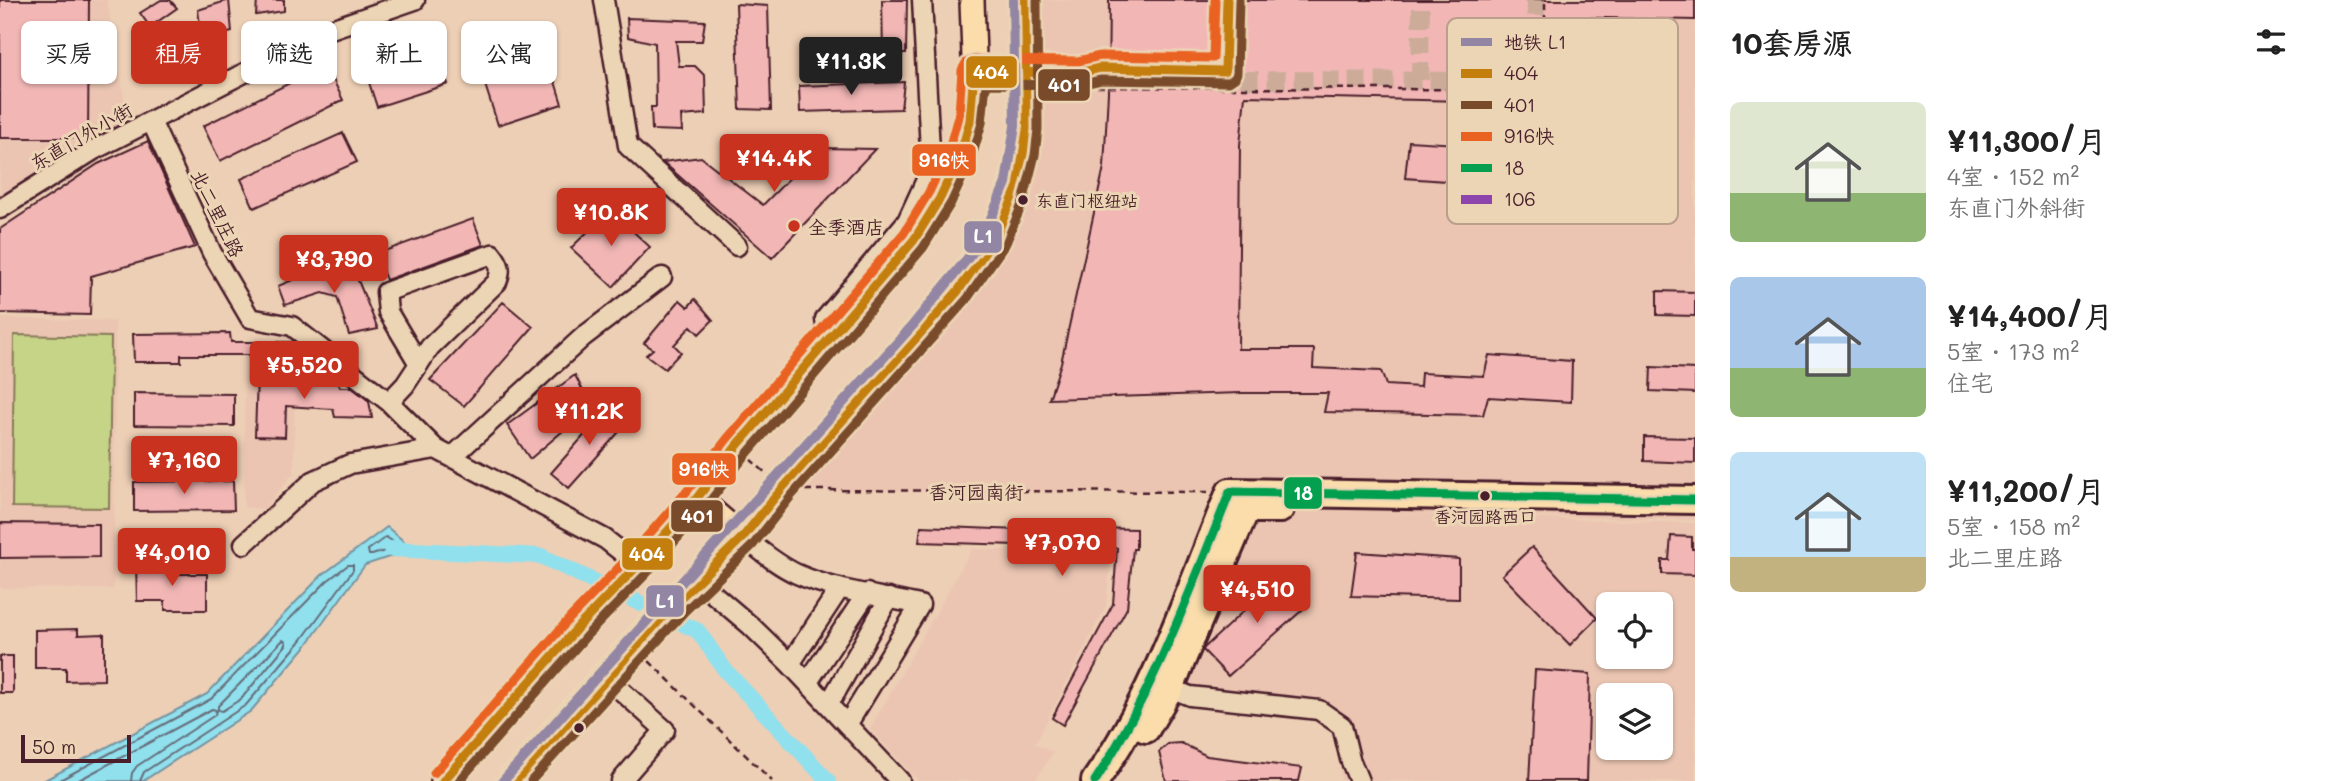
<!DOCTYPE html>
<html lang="zh">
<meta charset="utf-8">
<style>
body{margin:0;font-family:Mali,"LXGW WenKai TC",sans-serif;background:#f6f6f6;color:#222;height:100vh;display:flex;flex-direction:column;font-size:26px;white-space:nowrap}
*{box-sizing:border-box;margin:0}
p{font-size:23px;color:#767676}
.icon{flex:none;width:38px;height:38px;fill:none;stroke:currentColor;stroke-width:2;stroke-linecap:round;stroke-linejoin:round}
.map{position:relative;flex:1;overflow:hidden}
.panel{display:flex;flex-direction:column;background:#fff;width:630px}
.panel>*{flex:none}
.hud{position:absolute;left:21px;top:21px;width:665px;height:63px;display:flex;gap:14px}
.buttons{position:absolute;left:1596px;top:592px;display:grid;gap:14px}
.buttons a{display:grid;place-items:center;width:77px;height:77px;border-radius:10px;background:#fff;box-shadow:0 2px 5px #0004;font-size:35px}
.scale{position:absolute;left:21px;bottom:18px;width:110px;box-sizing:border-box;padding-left:7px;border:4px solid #4a1f2b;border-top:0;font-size:19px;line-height:24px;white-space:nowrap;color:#4a1f2b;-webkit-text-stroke:5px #ecd5b5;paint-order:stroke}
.price{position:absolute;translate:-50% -60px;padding:0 16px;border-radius:7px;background:#c8321e;color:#fff;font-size:23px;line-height:46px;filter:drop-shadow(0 2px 4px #0008)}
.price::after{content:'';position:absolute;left:50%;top:42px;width:21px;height:16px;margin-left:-10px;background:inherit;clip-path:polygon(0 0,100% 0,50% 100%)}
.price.on{background:#222;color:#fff}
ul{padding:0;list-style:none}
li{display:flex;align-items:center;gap:21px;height:175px;padding:0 35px}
li span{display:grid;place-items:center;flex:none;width:196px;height:140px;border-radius:10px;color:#555}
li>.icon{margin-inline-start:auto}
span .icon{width:84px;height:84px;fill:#fffc;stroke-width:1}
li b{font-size:30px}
h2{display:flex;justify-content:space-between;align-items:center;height:84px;padding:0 35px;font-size:30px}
.tag{padding:0 24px;border-radius:10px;background:#fff;box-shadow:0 2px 5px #0004;font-size:24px;line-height:63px}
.tag.on{background:#c8321e;color:#fff}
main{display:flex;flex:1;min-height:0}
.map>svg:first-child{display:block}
</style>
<main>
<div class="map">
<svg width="1695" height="781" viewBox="0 0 1695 781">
<rect width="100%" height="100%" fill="#edcfb5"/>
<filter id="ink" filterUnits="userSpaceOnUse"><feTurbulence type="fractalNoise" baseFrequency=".0143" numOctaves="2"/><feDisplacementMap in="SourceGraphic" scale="14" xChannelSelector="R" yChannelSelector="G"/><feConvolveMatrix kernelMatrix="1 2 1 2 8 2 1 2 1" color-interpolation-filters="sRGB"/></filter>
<g filter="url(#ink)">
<!-- built -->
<path fill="#ebc5b2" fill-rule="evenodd" d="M0,0H107L128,121L0,203Z
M1025,0H1695V520L1374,513L1695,523V781H1341L1334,707L1174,692L1230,492L809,490L783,487L958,291L1012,197ZM1608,604H1661V656H1608ZM1608,695H1661V747H1608Z
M0,318L115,321L114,589L0,588Z
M245,342H295L294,472L264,509L244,507Z
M972,549L1111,555L1106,606L1035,744L1053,752L1035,781H919L870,729Z"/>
<!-- green -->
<path fill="#c5d487" stroke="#887a59" stroke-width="2" d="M14,335L111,337L109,508L12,507Z"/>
<!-- water -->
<path fill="#90e0ee" stroke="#7493a0" stroke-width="2" d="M387,527L413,549L365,565L306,646L251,711L143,781H43L207,694L322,575Z"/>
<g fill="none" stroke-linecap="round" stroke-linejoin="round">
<!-- shore -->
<path stroke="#666c79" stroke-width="2" d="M386,537L395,543L394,548L372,555H369L368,550Z
M283,640L286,642V645L241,699L222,711L218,710V706Z
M58,781L211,699L327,581L348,565H353V570L300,642L246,705L144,772L140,781
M77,781L212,709L216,710L215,715L137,766L132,773L131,781"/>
<!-- canal -->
<path stroke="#90e0ee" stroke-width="16" d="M391,549L541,556L698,631L725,670L828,781"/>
</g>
<!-- building -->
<path fill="#f2b7b5" stroke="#4a1f2b" stroke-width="2" d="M0,0H89L88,138H0Z
M161,0H170L177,8L150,27L140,13Z
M229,0L232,32L202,40L198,10Z
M257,0H284V11L256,15Z
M882,0H907L906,54H883Z
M1109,0H1695V20L1560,17L1559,103L1245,96L1240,145L1238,349H1314L1313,368L1381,371L1386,385L1420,387L1421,373L1484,376L1489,355L1572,361L1571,402L1488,397L1483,415L1324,412L1328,393H1241L1049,399L1061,363L1104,167L1108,92Z
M736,4L768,6L771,110L740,109Z
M627,18L705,21L702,41H676L679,66H695L705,76L706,114L681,116L682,131L652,130L651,107H656L655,43L628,37Z
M432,35L448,84L377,107L361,58Z
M543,43L562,104L498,125L478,63Z
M326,65L343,100L220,161L203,126Z
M904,82L901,109L800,112L799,86Z
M1520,124L1550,127L1553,170L1489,164L1487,184L1405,178L1409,141L1474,145L1475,127Z
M343,133L357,162L254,208L241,179Z
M148,141L195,247L91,276L90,315L0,313V229L98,164Z
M819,148L875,149L772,258L663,162L701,157L763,205Z
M610,210L650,247L613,287L571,248Z
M473,219L483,245L386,280L376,254Z
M334,263L355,273L378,329L349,335L337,297L323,293L285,305L278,286Z
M1657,291L1695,292V316L1657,315Z
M695,299L713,320L699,334L691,326L674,345L681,352L665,369L646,355L653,349L644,343L680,300L688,307Z
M503,302L533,327L464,406L430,380Z
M230,333L231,342H293L296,343V355H181V362H134L133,334Z
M1651,367L1695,369V393L1650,391Z
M575,375L591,407L530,459L507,425Z
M307,376L336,377L340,387H351L369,401L372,418L335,417L333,409L286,406L285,437L255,436L257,377L307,379Z
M134,393L234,394V426L134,425Z
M610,406L627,423L569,488L551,473Z
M1644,437L1695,438V463L1644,461Z
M233,481L234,510L134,511V482Z
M0,523L99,524V557L0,558Z
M921,526L1045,531V527L1136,529V549H1133L1127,608L1063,725L1052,718L1113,604L1117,548L919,542Z
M1671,536L1692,537V549H1695V575L1662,574V560H1669Z
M1532,547L1597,618L1570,645L1502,575Z
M1357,552L1459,559V599L1351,596Z
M136,565H174V574H207V610H165V601H137Z
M1285,572L1309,604L1228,676L1203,650L1204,648Z
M78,629V635L104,634V680L66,681V668H35V630Z
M0,656H13V693H0Z
M1535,670L1590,674L1587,781H1529Z
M1181,743L1207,756L1302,768L1299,781H1166L1159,752L1168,744Z"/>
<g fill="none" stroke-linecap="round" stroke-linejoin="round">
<!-- minor-tunnel -->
<path stroke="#ccac99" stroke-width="18" stroke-dasharray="18 9" stroke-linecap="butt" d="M1079,73L1100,77L1225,80L1516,81C1526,79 1531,75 1535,65L1536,0
M1225,80L1227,0
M1420,80L1421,0"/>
<!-- minor casing -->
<g stroke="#4a1f2b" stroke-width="23">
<path id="minor" d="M604,0L628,146L737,246
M1026,73H1079
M151,121L212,253L250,318L292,326L389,402L436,449L605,539L638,565
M0,209L94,150L328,30L415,0
M828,340L825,319L907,221L931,169L922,0
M389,402L405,385L430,347L497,282C502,270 500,264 492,254L386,292L388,312L419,364
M452,457L583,337L662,277
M743,537C760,550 777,565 797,574C835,591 880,596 920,605L847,725
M244,544L313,481L350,464L436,449
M698,581L751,626L790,664L900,781
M790,664L840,588
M607,678L665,730L621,781
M808,682L867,593
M1170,688L1190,696L1319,710L1342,726L1350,759L1359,781
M829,704L889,598"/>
</g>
<!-- major casing -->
<g stroke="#4a1f2b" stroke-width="28">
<path id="major" d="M974,72L1026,73
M697,498L743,537
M443,781L579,626L638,565L697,498L736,447L914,240C939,203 963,163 970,118C977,80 973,39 972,0
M515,781L676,602L743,537L783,487L958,291L996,236L1012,197L1023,154L1026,129L1025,0"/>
</g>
<!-- highway casing -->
<g stroke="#4a1f2b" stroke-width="32">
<path id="highway" d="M1146,729L1170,688L1246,509H1280
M1095,781C1156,695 1190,589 1230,492L1695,500"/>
</g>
<!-- path -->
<path stroke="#4a1f2b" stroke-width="2.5" stroke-dasharray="7 5" stroke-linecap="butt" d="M1085,87L1545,90V0
M750,459L768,475
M805,490L1208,492
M649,661L772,781"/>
<!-- minor -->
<use href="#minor" stroke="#ecd5b5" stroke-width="18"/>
<!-- major -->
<use href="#major" stroke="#fbddab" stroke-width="23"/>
<!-- highway -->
<use href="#highway" stroke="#fbddab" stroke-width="26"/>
<!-- bus-1 casing -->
<g stroke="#ecd5b5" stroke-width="14">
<path id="bus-1" d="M443,781L579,626L638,565L697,498L736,447L914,240L940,198L961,153L970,121L974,72L1079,73L1100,68L1225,71L1227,0
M515,781L676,602L743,537L783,487L958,291L996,236L1012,197L1023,154L1026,129L1025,0"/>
</g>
<!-- bus-2 casing -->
<g stroke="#ecd5b5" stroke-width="14">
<path id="bus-2" d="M459,781L588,634L647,573L706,506L746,455L923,248L951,203L972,157L982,123L986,84L1079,85L1101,80L1229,82L1235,78L1237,73L1239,0
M531,781L685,611L753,545L792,495L967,299L1006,243L1023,202L1035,155L1038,129L1037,0"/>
</g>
<!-- bus-3 casing -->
<g stroke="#ecd5b5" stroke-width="14">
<path id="bus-3" d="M434,773L570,618L629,557L688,490L727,439L904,233L929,192L949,149L959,113L962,70L966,63L974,60L1078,61L1100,56L1213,58L1215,0
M506,773L667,594L734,529L774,479L948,283L985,230L1001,192"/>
</g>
<!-- bus-4 casing -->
<g stroke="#ecd5b5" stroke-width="14">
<path id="bus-4" d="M1095,781C1154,691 1190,591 1230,492L1695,500"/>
</g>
<!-- bus-5 casing -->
<g stroke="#ecd5b5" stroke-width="14">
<path id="bus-5" d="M1000,194L1011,152L1014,128L1013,0"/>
</g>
<!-- bus-1 -->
<use href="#bus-1" stroke="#c37e0d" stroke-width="9"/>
<!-- bus-2 -->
<use href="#bus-2" stroke="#7a4b2a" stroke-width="9"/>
<!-- bus-3 -->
<use href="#bus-3" stroke="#ea6222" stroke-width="9"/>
<!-- bus-4 -->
<use href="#bus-4" stroke="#049f4f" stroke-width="9"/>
<!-- bus-5 -->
<use href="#bus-5" stroke="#8e44ad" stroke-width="9"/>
<!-- metro-1 casing -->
<g stroke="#ecd5b5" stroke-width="16">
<path id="metro-1" d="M503,781L913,325L981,242L1006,183L1015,126L1013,0"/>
</g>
<!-- metro-1 -->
<use href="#metro-1" stroke="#9386a4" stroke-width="10"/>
</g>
</g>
<!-- markers -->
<g fill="#4a1f2b" stroke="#ecd5b5" stroke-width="2.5">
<circle cx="1023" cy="200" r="6"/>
<circle cx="1485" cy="496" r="6"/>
<circle cx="579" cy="728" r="6"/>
</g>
<circle fill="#c8321e" stroke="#ecd5b5" stroke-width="2.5" cx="794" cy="226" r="7"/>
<g text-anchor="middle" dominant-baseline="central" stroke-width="6" stroke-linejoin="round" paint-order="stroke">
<!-- bus labels -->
<g font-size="17" fill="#4a1f2b" stroke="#ecd5b5" text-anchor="start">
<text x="1036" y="200">东直门枢纽站</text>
<text x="1485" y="516" text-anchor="middle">香河园路西口</text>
</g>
<!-- street labels -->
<g font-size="19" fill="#4a1f2b" stroke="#ecd5b5">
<text transform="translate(81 136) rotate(-30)">东直门外小街</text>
<text transform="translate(218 213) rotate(64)">北二里庄路</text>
<text x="976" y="491">香河园南街</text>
</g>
<!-- poi labels -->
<g font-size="19" fill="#4a1f2b" stroke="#ecd5b5" text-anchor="start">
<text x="808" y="226">全季酒店</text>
</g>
</g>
<!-- legend -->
<rect x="1447" y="18" width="231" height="206" rx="10" fill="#ecd5b5" stroke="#bb9e8c" stroke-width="2"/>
<rect x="1461" y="38" width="31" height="8" fill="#9386a4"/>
<rect x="1461" y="69" width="31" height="9" fill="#c37e0d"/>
<rect x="1461" y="101" width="31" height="8" fill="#7a4b2a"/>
<rect x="1461" y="132" width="31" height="9" fill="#ea6222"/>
<rect x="1461" y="164" width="31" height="8" fill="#049f4f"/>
<rect x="1461" y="195" width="31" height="9" fill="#8e44ad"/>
<g font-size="19" fill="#4a1f2b">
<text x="1504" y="49">地铁 L1</text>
<text x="1504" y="80">404</text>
<text x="1504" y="112">401</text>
<text x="1504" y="143">916快</text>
<text x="1504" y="175">18</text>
<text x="1504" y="206">106</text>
</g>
<g stroke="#ecd5b5" stroke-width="2.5">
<rect x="965" y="55" width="53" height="34" rx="7" fill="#c37e0d"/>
<rect x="1037" y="68" width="54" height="34" rx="7" fill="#7a4b2a"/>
<rect x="911" y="143" width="66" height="34" rx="7" fill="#ea6222"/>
<rect x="963" y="220" width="40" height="34" rx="7" fill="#9386a4"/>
<rect x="671" y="452" width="66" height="34" rx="7" fill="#ea6222"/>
<rect x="1283" y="476" width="40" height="34" rx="7" fill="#049f4f"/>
<rect x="670" y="499" width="54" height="34" rx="7" fill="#7a4b2a"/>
<rect x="621" y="537" width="53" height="34" rx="7" fill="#c37e0d"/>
<rect x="645" y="584" width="40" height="34" rx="7" fill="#9386a4"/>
</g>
<g font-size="19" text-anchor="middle" font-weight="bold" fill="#fff">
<text x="991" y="79">404</text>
<text x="1064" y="92">401</text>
<text x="944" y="167">916快</text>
<text x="983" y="243">L1</text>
<text x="704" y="476">916快</text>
<text x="1303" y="500">18</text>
<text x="697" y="523">401</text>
<text x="647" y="561">404</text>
<text x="665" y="608">L1</text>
</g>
</svg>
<div class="buttons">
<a><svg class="icon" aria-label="locate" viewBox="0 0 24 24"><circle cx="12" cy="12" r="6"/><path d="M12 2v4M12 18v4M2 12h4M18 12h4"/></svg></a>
<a><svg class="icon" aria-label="layers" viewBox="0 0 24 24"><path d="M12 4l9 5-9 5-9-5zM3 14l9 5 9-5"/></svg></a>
</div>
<div class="scale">50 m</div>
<b class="price on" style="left:851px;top:97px">¥11.3K</b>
<b class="price" style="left:774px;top:194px">¥14.4K</b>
<b class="price" style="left:611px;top:248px">¥10.8K</b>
<b class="price" style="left:334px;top:295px">¥3,790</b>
<b class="price" style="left:304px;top:401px">¥5,520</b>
<b class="price" style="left:589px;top:447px">¥11.2K</b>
<b class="price" style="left:184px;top:496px">¥7,160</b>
<b class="price" style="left:1062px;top:578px">¥7,070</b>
<b class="price" style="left:172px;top:588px">¥4,010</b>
<b class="price" style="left:1257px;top:625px">¥4,510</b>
<div class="hud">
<a class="tag">买房</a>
<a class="tag on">租房</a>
<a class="tag">筛选</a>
<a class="tag">新上</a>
<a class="tag">公寓</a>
</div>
</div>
<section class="panel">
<h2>10套房源<svg class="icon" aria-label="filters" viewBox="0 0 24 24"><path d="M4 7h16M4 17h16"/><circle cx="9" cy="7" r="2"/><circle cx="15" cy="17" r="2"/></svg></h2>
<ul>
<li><span style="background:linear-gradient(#dfe7d0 65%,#8fb573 0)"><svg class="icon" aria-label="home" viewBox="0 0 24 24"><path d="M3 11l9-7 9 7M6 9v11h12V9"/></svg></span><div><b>¥11,300/月</b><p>4室 · 152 m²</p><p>东直门外斜街</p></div></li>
<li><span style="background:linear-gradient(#a9c7e8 65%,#8fb573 0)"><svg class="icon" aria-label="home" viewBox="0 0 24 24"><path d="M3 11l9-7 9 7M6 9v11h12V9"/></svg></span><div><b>¥14,400/月</b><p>5室 · 173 m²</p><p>住宅</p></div></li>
<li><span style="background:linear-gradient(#bfe0f5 75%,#c2b280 0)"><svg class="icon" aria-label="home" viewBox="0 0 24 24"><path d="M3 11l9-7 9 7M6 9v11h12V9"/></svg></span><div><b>¥11,200/月</b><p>5室 · 158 m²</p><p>北二里庄路</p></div></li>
</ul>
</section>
</main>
